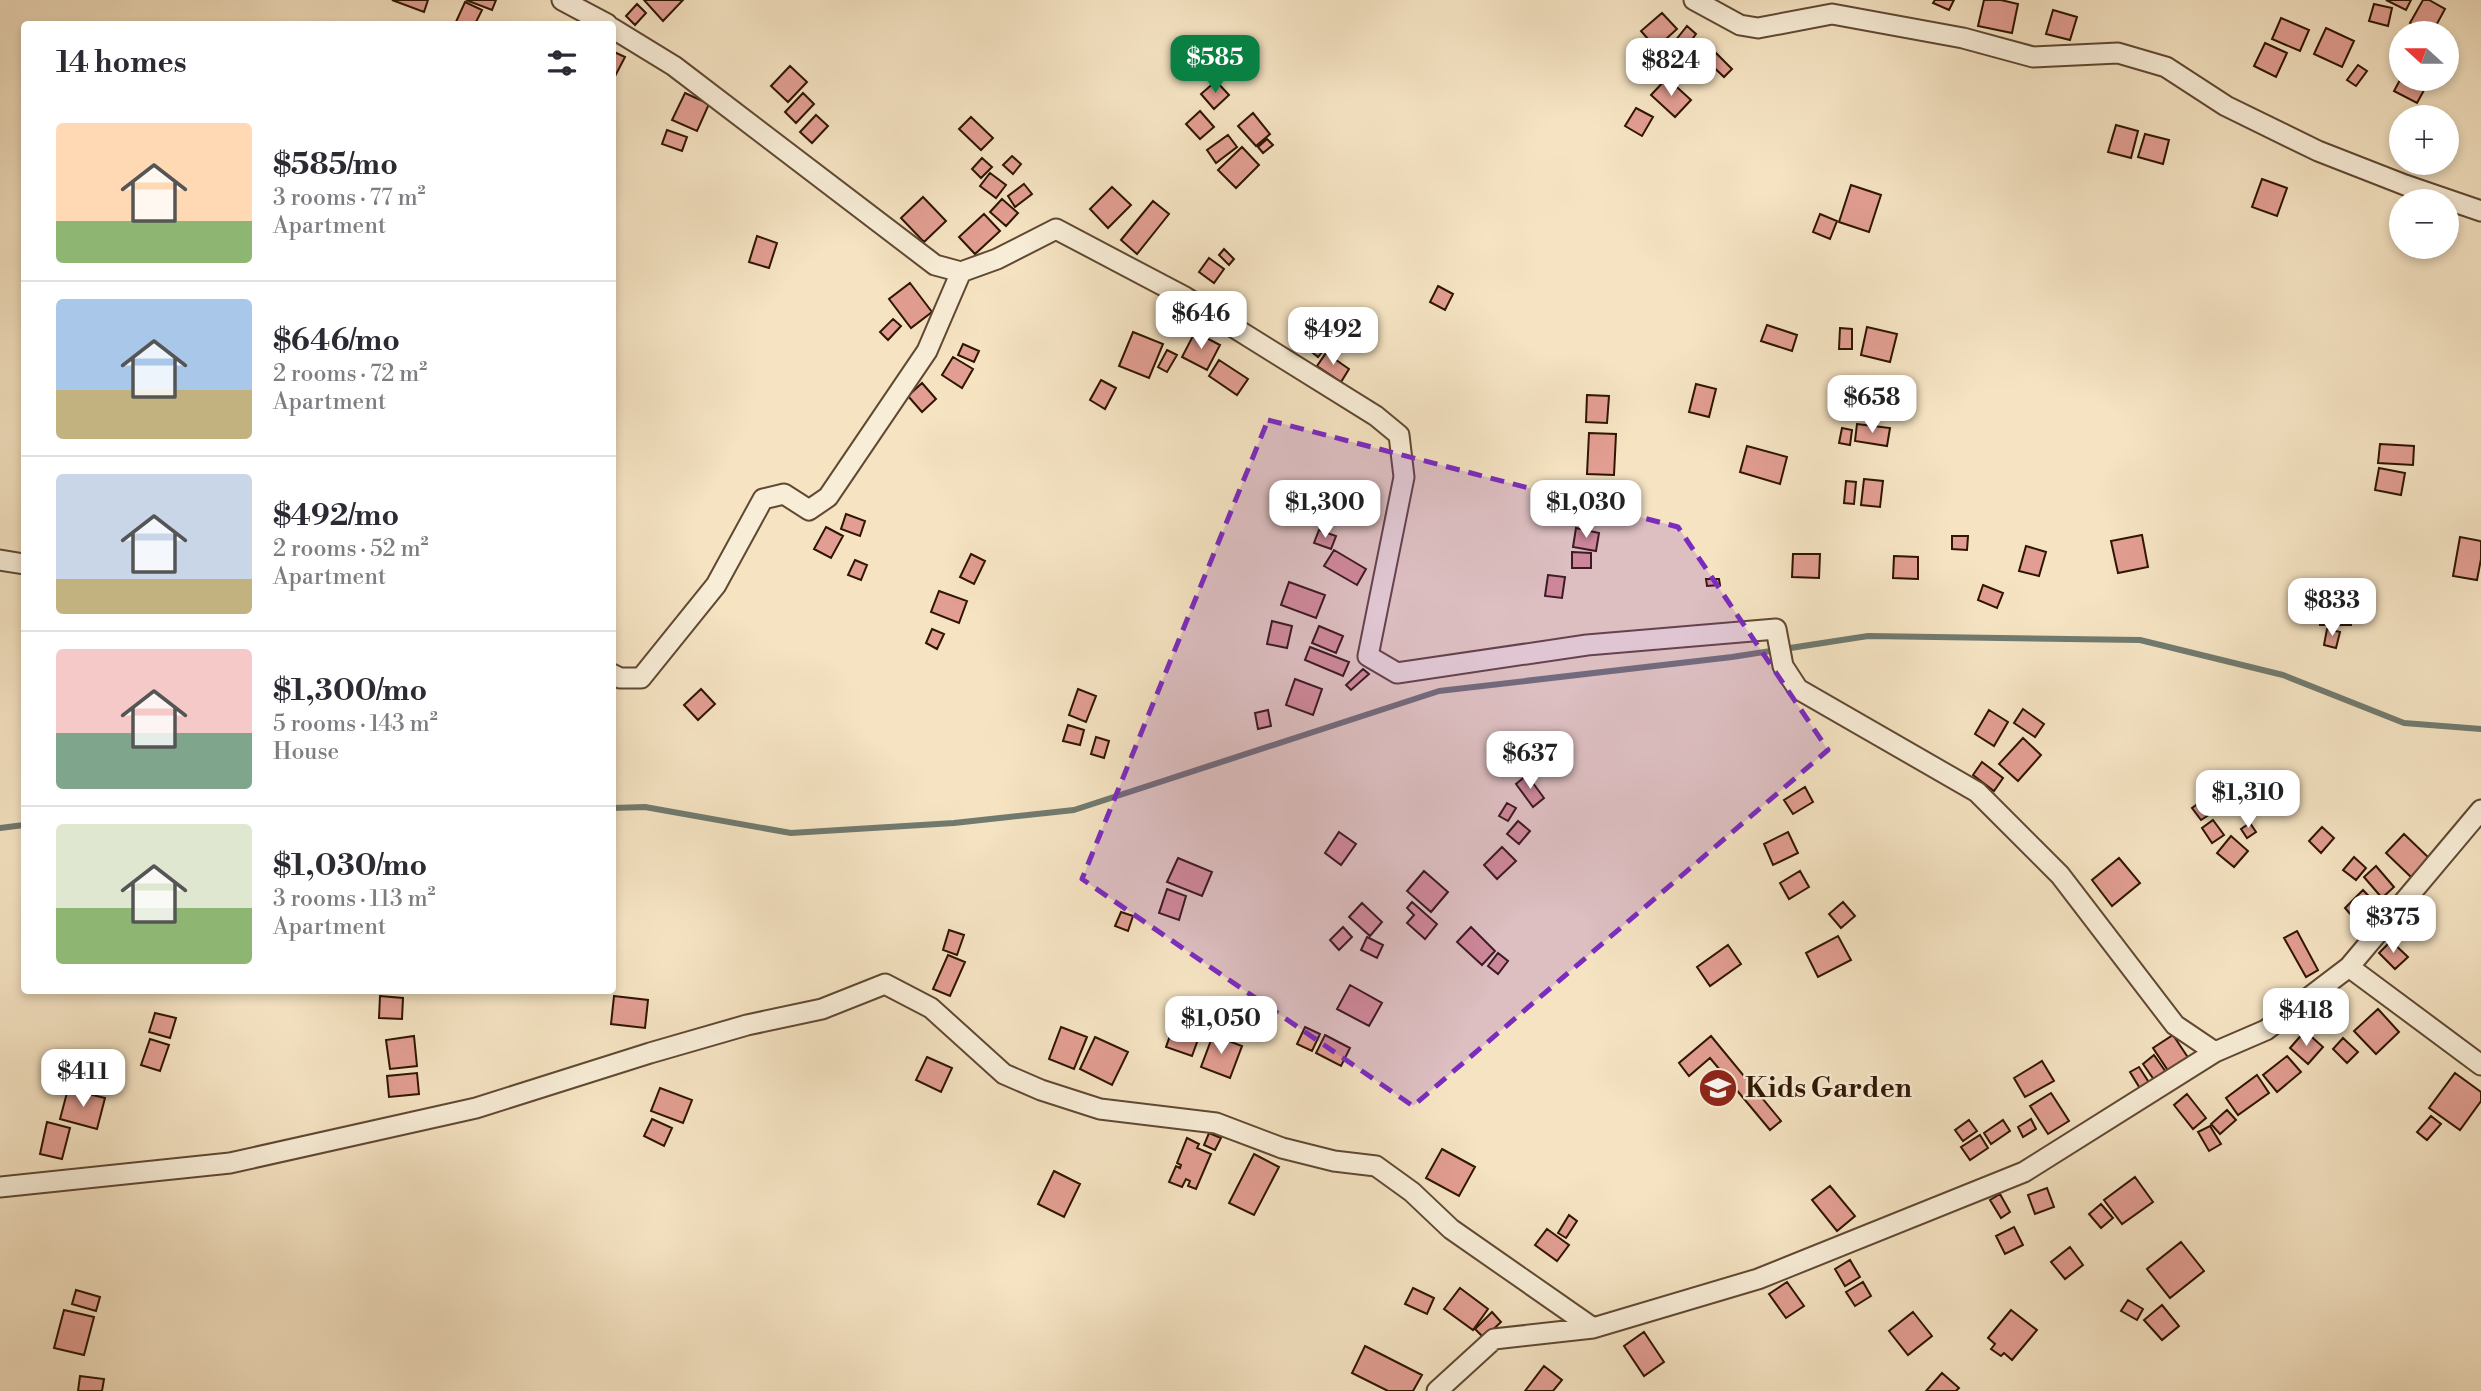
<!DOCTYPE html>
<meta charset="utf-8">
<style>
body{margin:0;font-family:"Libre Bodoni",serif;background:#f2f2f3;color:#2b2b33;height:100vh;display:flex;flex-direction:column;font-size:26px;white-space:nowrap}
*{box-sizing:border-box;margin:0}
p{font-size:23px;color:#7c7c81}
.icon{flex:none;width:38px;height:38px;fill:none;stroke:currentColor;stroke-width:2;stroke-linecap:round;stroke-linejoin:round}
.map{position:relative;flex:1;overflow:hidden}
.side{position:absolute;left:21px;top:21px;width:595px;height:973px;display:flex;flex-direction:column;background:#fff;border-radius:7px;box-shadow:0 4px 10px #0003}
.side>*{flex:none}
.needle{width:46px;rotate:291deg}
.controls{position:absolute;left:2389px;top:21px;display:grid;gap:14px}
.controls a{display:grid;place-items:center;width:70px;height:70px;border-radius:50%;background:#fff;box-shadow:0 4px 10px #0003;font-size:35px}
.price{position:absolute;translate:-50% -60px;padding:0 16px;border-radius:14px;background:#fff;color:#222;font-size:23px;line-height:46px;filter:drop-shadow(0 2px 4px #0008)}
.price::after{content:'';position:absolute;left:50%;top:42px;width:21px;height:16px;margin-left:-10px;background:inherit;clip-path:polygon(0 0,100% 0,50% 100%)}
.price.selected{background:#0b8043;color:#fff}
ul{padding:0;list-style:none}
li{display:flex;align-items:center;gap:21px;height:175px;padding:0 35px}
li+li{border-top:2px solid #e1e1e2}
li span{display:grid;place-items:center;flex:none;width:196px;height:140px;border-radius:7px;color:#555}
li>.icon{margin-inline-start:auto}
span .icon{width:84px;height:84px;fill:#fffc;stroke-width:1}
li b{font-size:30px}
h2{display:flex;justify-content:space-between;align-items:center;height:84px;padding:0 35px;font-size:30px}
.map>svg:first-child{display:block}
</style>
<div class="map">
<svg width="2481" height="1391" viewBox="0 0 2481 1391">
<rect width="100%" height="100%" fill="#f5e3c2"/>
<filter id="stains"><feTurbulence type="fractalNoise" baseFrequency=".00286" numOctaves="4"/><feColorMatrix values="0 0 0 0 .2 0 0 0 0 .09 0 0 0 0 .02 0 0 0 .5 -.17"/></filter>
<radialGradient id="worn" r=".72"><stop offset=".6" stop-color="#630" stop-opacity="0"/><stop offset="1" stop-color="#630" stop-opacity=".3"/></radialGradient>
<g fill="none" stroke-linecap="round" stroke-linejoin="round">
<!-- stream -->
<path stroke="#717a6f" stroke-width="6" d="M612,808L645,807L791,833L954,823L1074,810L1439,691L1732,657L1868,636L2140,640L2283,675L2404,723L2481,729
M0,828L24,825"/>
</g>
<!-- building -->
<path fill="#e29e92" stroke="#2f1502" stroke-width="2" d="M392,0H428L424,12Z
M466,0H496L492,10Z
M644,0H683L663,21Z
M1935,0H1954L1949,10L1933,3Z
M1984,0H2001L2018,4L2012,33L1978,26Z
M2386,0H2411L2406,10Z
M2423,0H2429L2445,9L2432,33H2427L2410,23Z
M465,2L482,10L475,24H455Z
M637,4L646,13L635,25L626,16Z
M2374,4L2392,8L2388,26L2369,21Z
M2053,10L2077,17L2070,40L2046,34Z
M1662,13L1677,29L1656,48L1641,31Z
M2281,18L2309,30L2300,51L2272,39Z
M1687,26L1696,34L1685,49L1675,41Z
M2326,28L2354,41L2342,67L2314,54Z
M2265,43L2287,53L2276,77L2254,66Z
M612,51L625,57L612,82Z
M1716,53L1732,69L1724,77L1708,62Z
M2358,65L2367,71L2356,86L2347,80Z
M790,66L807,82L788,102L771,86Z
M1667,78L1691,100L1675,117L1651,95Z
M2401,78L2429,81L2417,103L2394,91Z
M1216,81L1229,95L1214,109L1201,94Z
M685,93L709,104L697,131L672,120Z
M803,93L814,104L796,123L785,112Z
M1636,108L1653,117L1642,136L1625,126Z
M1200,111L1214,127L1200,139L1186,124Z
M1253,113L1270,134L1256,146L1238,126Z
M816,115L828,126L812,143L800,132Z
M971,117L993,138L981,150L959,129Z
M2116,125L2138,131L2131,158L2108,152Z
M667,130L687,137L682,151L662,144Z
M2145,134L2169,140L2163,164L2138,157Z
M1228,135L1237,147L1216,163L1207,150Z
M1267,139L1273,145L1263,153L1258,147Z
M1242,147L1259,165L1236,188L1218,170Z
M1012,156L1021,164L1013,174L1003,165Z
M982,158L992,167L981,178L972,169Z
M990,173L1006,185L996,198L980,186Z
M2262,179L2287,188L2277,216L2252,207Z
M1024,184L1032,194L1015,207L1008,196Z
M1851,185L1881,195L1869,232L1839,222Z
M1112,187L1131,205L1108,228L1090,209Z
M923,197L946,221L924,242L901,218Z
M1002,199L1018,213L1006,226L990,212Z
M1153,201L1169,214L1137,254L1121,240Z
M984,214L1000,231L975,254L959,237Z
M1820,214L1837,221L1830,239L1813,232Z
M757,236L777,243L769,268L749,262Z
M1224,249L1234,259L1229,265L1219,255Z
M1209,258L1224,269L1214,283L1199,272Z
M910,283L932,312L911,328L889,299Z
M1438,286L1453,294L1445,310L1430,302Z
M893,319L901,326L888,340L880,332Z
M1308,324L1330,342L1318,357L1296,339Z
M1767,325L1797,335L1792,351L1761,341Z
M1867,327L1897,334L1890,362L1861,355Z
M1840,328L1852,329V349H1839Z
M1133,332L1163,344L1149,378L1119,366Z
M1195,332L1220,345L1207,370L1182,357Z
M963,344L979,351L974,362L958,355Z
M1167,350L1177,355L1167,372L1158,367Z
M1326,353L1349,369L1341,382L1317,366Z
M953,357L973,369L962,388L942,375Z
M1219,360L1248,379L1237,395L1209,376Z
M1101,380L1116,388L1105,409L1090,400Z
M922,383L936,399L922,412L908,396Z
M1696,384L1716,389L1709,417L1689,412Z
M1587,395L1609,396L1607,423L1586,422Z
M1857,424L1890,428L1887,446L1855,441Z
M1842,428L1852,430L1850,445L1839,443Z
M1589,433L1616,434L1614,475L1587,474Z
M2380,444L2414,446L2413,465L2378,463Z
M1747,446L1787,457L1780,484L1740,472Z
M2379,468L2405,473L2401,495L2375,490Z
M1864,479L1883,481L1880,507L1861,505Z
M1846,481L1856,482L1854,504L1844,503Z
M1338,490L1361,502L1351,522L1328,511Z
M846,514L865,521L860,536L841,529Z
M826,527L843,536L831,558L814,549Z
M1576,528L1599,533L1596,551L1573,547Z
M1319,530L1336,536L1331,549L1314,543Z
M2142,535L2148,567L2118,573L2111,541Z
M1952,536H1968L1967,550L1952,549Z
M2460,537L2481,541V559L2477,580L2453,576Z
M2026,546L2046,552L2039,576L2019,571Z
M1334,550L1366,569L1357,585L1324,566Z
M1572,552L1591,553V568H1572Z
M971,554L985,561L974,584L960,577Z
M1793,554H1820L1819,578L1792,577Z
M1894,556L1918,557V579L1893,578Z
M855,560L867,565L861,580L848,575Z
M1548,575L1565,577L1562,598L1545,596Z
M1706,579H1719L1720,585L1707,586Z
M1289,582L1325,595L1316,618L1281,605Z
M1983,585L2003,593L1997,608L1978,600Z
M939,591L967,601L959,623L931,612Z
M2321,606H2352L2351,625H2320Z
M1272,621L1292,626L1287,648L1267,644Z
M1319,626L1343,636L1336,653L1312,643Z
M932,629L944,634L937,649L926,643Z
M2327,629L2340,632L2336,648L2324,645Z
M1310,647L1349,662L1343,676L1305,660Z
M1363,669L1369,674L1351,690L1346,685Z
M1295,679L1322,689L1313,715L1286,705Z
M701,689L715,704L698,720L684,705Z
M1078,689L1096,696L1086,722L1069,715Z
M2023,709L2044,724L2035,737L2014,723Z
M1268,710L1271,726L1258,729L1255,713Z
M1989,710L2008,722L1994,746L1975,734Z
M1068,725L1084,730L1080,745L1063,741Z
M1096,737L1109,741L1104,758L1091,754Z
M2023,738L2041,755L2018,781L1999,764Z
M1982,762L2003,778L1994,791L1973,775Z
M1527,775L1544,798L1533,807L1516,784Z
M1805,787L1813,802L1793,814L1784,800Z
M2206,798L2215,811L2201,820L2192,808Z
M1507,803L1516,808L1508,821L1499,816Z
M2213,820L2224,835L2212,843L2202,828Z
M1518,821L1530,831L1519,844L1507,834Z
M2250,823L2256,832L2247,838L2241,829Z
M2322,827L2334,838L2321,853L2309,841Z
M1339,832L1356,844L1341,865L1325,853Z
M1788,832L1798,853L1773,865L1764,844Z
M2404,834L2429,858L2411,877L2386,853Z
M2231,836L2248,851L2234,867L2217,853Z
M1502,847L1516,861L1497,879L1484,865Z
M2354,857L2366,868L2356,880L2343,870Z
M1178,858L1212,872L1202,896L1167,882Z
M2119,858L2140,883L2112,906L2092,880Z
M2376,866L2394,887L2382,898L2364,877Z
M1424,871L1448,892L1431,912L1407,891Z
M1800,871L1809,887L1789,899L1780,883Z
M1167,889L1186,896L1179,920L1159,913Z
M2363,890L2378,906L2359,924L2345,908Z
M1412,902L1437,924L1425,939L1407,923L1414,915L1407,908Z
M1843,902L1855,916L1841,928L1829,914Z
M1362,903L1382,922L1370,936L1349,917Z
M1121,912L1133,916L1128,931L1115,926Z
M1343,927L1352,937L1339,950L1330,940Z
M1471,927L1495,951L1482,965L1457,942Z
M949,930L964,935L957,955L943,950Z
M2297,931L2318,970L2306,977L2284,938Z
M1838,936L1851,960L1818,977L1806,953Z
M1367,937L1383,945L1377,958L1361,950Z
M2391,941L2408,957L2395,969L2379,953Z
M1728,945L1741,964L1710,986L1697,967Z
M1498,953L1508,961L1498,974L1488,966Z
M948,955L965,962L950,996L933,989Z
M1350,985L1382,1003L1369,1026L1337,1009Z
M380,996L403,998L402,1019L379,1018Z
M614,996L648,1000L645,1028L611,1024Z
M2378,1009L2399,1032L2376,1054L2354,1031Z
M155,1013L176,1018L170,1038L149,1032Z
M1175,1022L1201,1031L1192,1056L1166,1047Z
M1061,1027L1087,1037L1074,1069L1049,1059Z
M1305,1027L1320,1034L1312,1051L1297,1044Z
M2305,1031L2323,1047L2308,1064L2290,1048Z
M1213,1035L1242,1046L1230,1078L1201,1067Z
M1325,1035L1350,1048L1341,1066L1316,1053Z
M2173,1035L2191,1062L2171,1075L2153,1048Z
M414,1036L417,1066L390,1069L386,1040Z
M1711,1036L1781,1121L1770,1130L1710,1058L1689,1076L1679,1063Z
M1095,1037L1128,1052L1112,1085L1080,1069Z
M2343,1038L2358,1052L2347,1063L2333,1049Z
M150,1039L169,1045L160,1071L141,1065Z
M2154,1055L2168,1075L2157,1084L2143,1064Z
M2287,1056L2301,1072L2277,1092L2263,1075Z
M927,1057L952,1068L941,1092L916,1080Z
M2042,1061L2054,1081L2025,1097L2014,1078Z
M2139,1067L2150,1084L2141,1090L2130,1072Z
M417,1073L419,1094L389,1097L387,1076Z
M2455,1073L2481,1092V1101L2460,1130L2429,1108Z
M2257,1075L2269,1093L2238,1115L2226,1098Z
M660,1088L692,1100L683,1123L651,1111Z
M68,1089L105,1098L97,1129L60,1119Z
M2051,1093L2069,1121L2048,1134L2030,1106Z
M2187,1094L2206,1118L2193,1129L2174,1105Z
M2227,1110L2236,1120L2220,1134L2211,1124Z
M2431,1116L2441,1124L2427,1140L2417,1132Z
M652,1119L672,1128L664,1146L644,1136Z
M2031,1119L2036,1129L2023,1137L2018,1127Z
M1969,1120L1977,1131L1963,1141L1955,1130Z
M2003,1120L2010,1131L1991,1144L1984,1133Z
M47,1122L70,1128L62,1159L40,1154Z
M2210,1126L2221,1144L2209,1151L2198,1132Z
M1209,1133L1221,1138L1215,1150L1204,1145Z
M1980,1135L1988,1148L1970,1160L1961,1147Z
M1187,1138L1199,1144L1197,1148L1211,1154L1196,1189L1188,1186L1190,1181L1186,1179L1182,1187L1169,1182L1176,1166L1180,1168L1181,1165L1177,1163Z
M1442,1149L1475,1167L1459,1196L1426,1178Z
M1254,1154L1279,1167L1254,1215L1229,1203Z
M1054,1171L1080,1184L1064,1217L1038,1204Z
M2135,1177L2153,1202L2122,1224L2104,1200Z
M1830,1186L1855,1216L1837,1231L1812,1200Z
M2047,1188L2054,1207L2035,1214L2028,1195Z
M2000,1194L2010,1212L2001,1218L1990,1200Z
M2101,1204L2113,1218L2101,1228L2089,1214Z
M1569,1215L1577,1221L1566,1238L1558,1233Z
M2014,1227L2023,1245L2005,1254L1996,1236Z
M1547,1229L1569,1245L1557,1261L1535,1245Z
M2181,1242L2204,1271L2170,1298L2147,1269Z
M2070,1247L2083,1265L2065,1279L2051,1262Z
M1850,1260L1860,1277L1845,1286L1835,1269Z
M1787,1282L1804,1306L1786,1318L1769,1294Z
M1863,1282L1871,1296L1855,1306L1846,1292Z
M1413,1288L1434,1298L1427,1314L1405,1304Z
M1460,1288L1488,1309L1473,1330L1444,1309Z
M76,1290L100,1297L96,1311L72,1304Z
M2128,1300L2143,1309L2137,1320L2121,1311Z
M2162,1305L2179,1326L2162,1340L2144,1320Z
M64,1310L94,1317L84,1355L54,1348Z
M2011,1310L2037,1330L2012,1360L2004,1353L2001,1356L1991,1349L1995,1344L1988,1338Z
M1492,1312L1501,1322L1484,1338L1475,1329Z
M1913,1312L1932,1336L1908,1355L1889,1331Z
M1644,1332L1664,1362L1644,1376L1624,1346Z
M1365,1346L1422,1375L1413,1391H1388L1352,1373Z
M1544,1366L1562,1380L1553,1391H1525Z
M1942,1373L1959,1388L1956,1391H1926Z
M80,1376L104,1379L102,1391H78Z"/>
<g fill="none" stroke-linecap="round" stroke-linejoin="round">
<!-- street casing -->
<g stroke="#604832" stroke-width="23">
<path id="street" d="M562,0L607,24
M1694,0L1740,25L1758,28L1832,14L1963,38L2033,57L2118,53L2166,67L2226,106L2318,151L2405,185L2481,211
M612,28L674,66L935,265L961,272L997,259L1056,229L1185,297L1376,416L1399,435L1404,477L1368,656L1397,673L1587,645L1776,629L1783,666L1798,689L1977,792L2060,875L2175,1025L2215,1052L2266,1030L2349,967L2481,1065
M0,560L24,564
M612,674L620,678H641L716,585L763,499L784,494L809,510L828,497L927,351L961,272
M2349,967L2481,810
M0,1187L230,1163L476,1108L650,1053L747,1025L822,1009L885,984L931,1008L1004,1074L1041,1090L1100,1109L1216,1123L1282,1148L1334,1161L1376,1166L1412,1192L1451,1229L1593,1328
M1437,1391L1494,1339L1593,1328L1758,1279L2024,1172L2215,1052"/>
</g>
<!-- street -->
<use href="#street" stroke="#f8edd7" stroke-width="19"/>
</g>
<!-- marked area -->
<path fill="#7b2cbf" fill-opacity="0.2" stroke="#7b2cbf" stroke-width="5" stroke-dasharray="14 9" stroke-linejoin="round" d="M1268,420L1678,527L1828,750L1413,1106L1082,879Z"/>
<!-- icons -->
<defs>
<g id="school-disc" transform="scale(2.0125)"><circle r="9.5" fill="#8f2418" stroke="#f8edd7"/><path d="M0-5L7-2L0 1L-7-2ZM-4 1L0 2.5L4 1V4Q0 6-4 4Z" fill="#fff"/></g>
</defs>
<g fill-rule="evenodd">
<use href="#school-disc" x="1718" y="1088"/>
</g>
<g text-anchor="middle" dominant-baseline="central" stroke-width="5" stroke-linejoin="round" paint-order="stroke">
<!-- poi labels -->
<g font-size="28" font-weight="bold" fill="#2f1502" stroke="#f8edd7" text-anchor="start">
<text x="1745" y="1088">Kids Garden</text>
</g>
</g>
<rect width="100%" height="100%" filter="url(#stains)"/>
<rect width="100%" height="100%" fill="url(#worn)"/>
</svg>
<div class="controls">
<a><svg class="needle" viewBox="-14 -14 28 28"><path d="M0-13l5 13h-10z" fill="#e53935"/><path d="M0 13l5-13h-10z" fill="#7c7c81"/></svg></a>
<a>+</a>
<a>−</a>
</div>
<b class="price selected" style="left:1215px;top:95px">$585</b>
<b class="price" style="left:1671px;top:98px">$824</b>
<b class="price" style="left:1201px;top:351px">$646</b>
<b class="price" style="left:1333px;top:367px">$492</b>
<b class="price" style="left:1872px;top:435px">$658</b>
<b class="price" style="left:1325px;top:540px">$1,300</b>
<b class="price" style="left:1586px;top:540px">$1,030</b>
<b class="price" style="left:2332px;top:638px">$833</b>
<b class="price" style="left:1530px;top:791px">$637</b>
<b class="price" style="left:2248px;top:830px">$1,310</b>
<b class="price" style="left:2393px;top:955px">$375</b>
<b class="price" style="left:2306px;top:1048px">$418</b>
<b class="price" style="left:1221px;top:1056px">$1,050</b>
<b class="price" style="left:83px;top:1109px">$411</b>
<section class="side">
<h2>14 homes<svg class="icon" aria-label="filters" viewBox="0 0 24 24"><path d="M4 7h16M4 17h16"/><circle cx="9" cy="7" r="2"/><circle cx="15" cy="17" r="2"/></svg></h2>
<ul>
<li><span style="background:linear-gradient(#ffd9b3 70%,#8fb573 0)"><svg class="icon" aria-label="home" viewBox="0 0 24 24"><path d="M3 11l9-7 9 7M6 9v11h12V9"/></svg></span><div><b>$585/mo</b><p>3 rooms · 77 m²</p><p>Apartment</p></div></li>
<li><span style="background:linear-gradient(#a9c7e8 65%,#c2b280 0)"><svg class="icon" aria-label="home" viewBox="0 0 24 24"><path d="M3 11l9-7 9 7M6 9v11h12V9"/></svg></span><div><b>$646/mo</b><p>2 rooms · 72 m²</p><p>Apartment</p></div></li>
<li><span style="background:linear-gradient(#c9d6e8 75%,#c2b280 0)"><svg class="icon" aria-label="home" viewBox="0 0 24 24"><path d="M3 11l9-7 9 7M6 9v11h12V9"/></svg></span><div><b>$492/mo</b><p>2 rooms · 52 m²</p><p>Apartment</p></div></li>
<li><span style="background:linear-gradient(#f6c9c9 60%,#7fa58c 0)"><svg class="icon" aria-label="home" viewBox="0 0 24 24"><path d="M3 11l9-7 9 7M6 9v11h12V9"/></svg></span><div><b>$1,300/mo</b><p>5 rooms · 143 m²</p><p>House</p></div></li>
<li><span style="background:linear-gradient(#dfe7d0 60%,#8fb573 0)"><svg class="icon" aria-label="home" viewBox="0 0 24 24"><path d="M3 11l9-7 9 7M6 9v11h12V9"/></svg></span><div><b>$1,030/mo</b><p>3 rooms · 113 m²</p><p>Apartment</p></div></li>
</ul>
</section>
</div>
